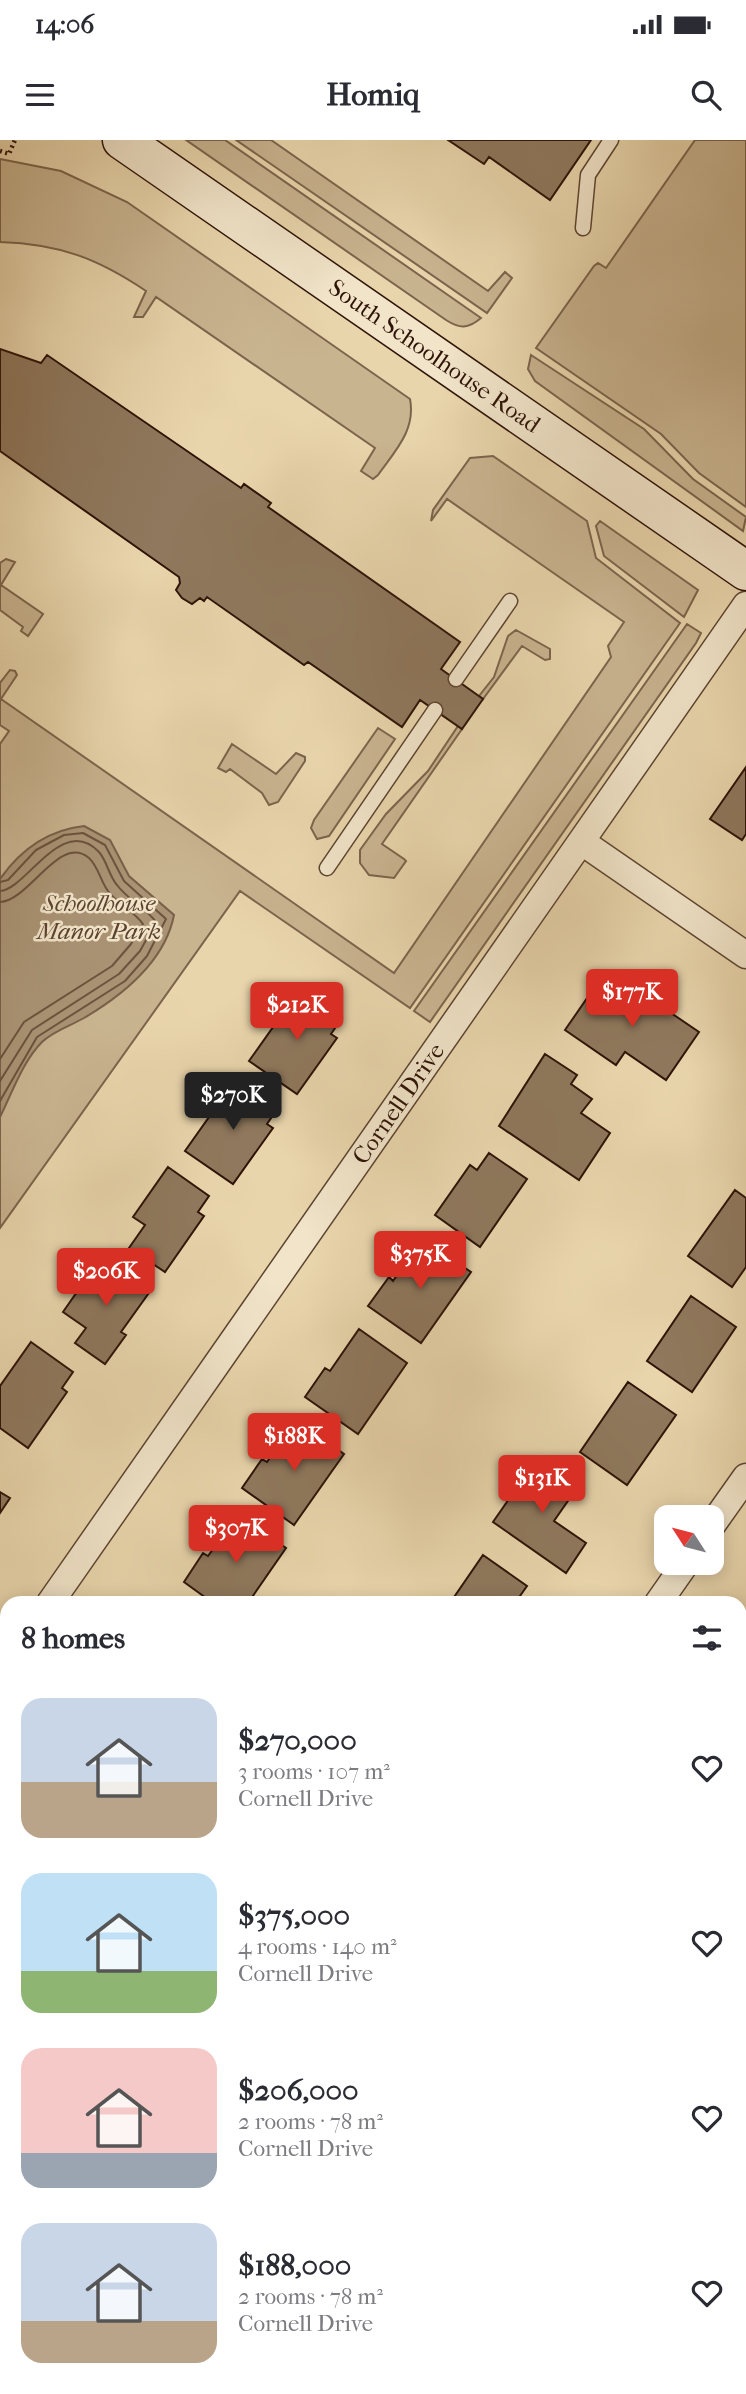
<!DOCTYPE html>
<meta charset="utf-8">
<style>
body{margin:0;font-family:"IM FELL French Canon",serif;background:#f7f7f7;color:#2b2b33;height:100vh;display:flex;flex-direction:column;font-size:26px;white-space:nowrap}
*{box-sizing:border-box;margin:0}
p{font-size:23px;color:#7c7c81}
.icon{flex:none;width:38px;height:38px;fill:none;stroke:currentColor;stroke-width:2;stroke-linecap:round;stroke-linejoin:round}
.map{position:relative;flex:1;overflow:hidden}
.side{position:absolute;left:0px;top:1456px;width:747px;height:798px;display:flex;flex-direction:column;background:#fff;border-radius:21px 21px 0 0;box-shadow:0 4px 18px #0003}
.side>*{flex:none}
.needle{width:46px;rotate:306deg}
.controls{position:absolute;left:654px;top:1365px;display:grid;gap:14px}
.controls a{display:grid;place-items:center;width:70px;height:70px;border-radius:14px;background:#fff;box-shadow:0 4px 18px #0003;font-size:35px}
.price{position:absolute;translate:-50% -60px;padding:0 16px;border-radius:7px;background:#d93025;color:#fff;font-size:23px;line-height:46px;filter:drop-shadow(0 2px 4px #0008)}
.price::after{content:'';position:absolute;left:50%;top:42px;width:21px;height:16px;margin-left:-10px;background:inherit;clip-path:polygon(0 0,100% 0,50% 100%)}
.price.selected{background:#222;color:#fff}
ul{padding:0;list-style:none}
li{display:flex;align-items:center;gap:21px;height:175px;padding:0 21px}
li span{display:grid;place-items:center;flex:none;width:196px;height:140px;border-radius:21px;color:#555}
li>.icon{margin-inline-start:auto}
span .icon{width:84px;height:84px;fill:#fffc;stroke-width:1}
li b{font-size:30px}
h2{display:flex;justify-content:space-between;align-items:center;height:84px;padding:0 21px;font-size:30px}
.status{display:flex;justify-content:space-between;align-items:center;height:49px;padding:0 35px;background:#fff;direction:ltr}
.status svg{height:19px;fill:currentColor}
header{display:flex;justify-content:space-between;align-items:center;height:91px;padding:0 21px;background:#fff;font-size:32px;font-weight:700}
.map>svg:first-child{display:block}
</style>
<div class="status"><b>14:06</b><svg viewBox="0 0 49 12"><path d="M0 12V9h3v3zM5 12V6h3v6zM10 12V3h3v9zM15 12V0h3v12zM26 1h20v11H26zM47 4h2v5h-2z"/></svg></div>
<header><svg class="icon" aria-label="menu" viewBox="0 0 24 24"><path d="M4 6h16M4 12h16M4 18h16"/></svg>Homiq<svg class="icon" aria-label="search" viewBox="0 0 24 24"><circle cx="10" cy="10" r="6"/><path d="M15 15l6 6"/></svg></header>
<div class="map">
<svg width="746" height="2254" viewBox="0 0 746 2254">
<rect width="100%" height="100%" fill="#e9d5ac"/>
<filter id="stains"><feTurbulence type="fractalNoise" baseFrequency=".00286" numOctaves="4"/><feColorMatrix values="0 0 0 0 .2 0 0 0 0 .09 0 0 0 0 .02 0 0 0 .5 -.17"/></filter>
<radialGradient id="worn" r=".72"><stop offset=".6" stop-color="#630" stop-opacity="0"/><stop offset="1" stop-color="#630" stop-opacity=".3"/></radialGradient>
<!-- green -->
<path fill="#c9b490" stroke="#7c644c" stroke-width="2" d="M186,0H225L481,178C468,189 460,189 446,180Z
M236,0H271L488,151L505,132L512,138L487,173Z
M695,0H746V367L699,333L661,294L536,208L594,126L598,123L606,128Z
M0,19L61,31L127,62L410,259C416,290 395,311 378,335L373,339L361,331L375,308L156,157L143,177H134L146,151C97,118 59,104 0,102Z
M531,215L644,289L693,339L746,377L743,391L535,241L528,229Z
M493,316L587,381L596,418L680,483L410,868L240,751L0,1088V604L9,591L0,585V543L10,530L15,531L17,535L1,559L394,833L611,517L608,506L624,482L447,359L431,381L433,370L470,318Z
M600,381L698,450L684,477L604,416L596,386Z
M6,419L15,422L1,445L43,474L28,496L21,491L23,487L0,470V423Z
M687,484L701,493L696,503L430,882L414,871Z
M516,490L550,509V519L545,520L522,506L483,559L479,556L494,537L508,496Z
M458,586L462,589L382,704L404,719L406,721L394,738L369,735L360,723V710L386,674L428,631Z
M378,588L395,599L329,696L317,699L311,688L314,680Z
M232,604L276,634L296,613L305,617V621L278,662L269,665L262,653L230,629L226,632L218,628Z"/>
<!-- water -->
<path fill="#a99374" stroke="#786049" stroke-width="2" d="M84,686L110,700L129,736L174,775C165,821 123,855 84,878C72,885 53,891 42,902C23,921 12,953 0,977V739C21,709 48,690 84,686Z"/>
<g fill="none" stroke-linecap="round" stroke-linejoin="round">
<!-- shore -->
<path stroke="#6c533e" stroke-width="2" d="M0,742L8,740L36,710L64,695L83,693L105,705L124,741L166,779L147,816L125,841L37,897L0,961
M0,751C26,750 62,673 99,712C107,721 109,736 117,745C127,759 146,768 156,782L140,811L119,834L32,890L0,941
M0,762C29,761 60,693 89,718C98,726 101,742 108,751C117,764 134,771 143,784L131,804L112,826L24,882L0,919"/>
</g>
<!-- building -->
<path fill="#8f785d" stroke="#2e1308" stroke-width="2" d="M448,0H591L550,60L489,17L484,24Z
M0,209L41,223L47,215L241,348L244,344L271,363L268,367L460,502L441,529L483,559L462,589L420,560L402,587L308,522L304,525L207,457L204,461L200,458L192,464L182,458L176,450L180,443L179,437L0,311Z
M746,627V694L742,700L710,679Z
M618,837L699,892L666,940L625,912L616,925L565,890L592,851L603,859Z
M300,849L342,878L331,894L337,898L297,954L249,921Z
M545,914L577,935L571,944L592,959L581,973L610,993L579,1040L499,986Z
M236,939L278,968L267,984L273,988L233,1044L185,1011Z
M489,1013L527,1039L480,1107L435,1075L470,1025L477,1030Z
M168,1027L209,1056L198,1072L204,1076L165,1132L129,1108L145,1085L133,1077Z
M735,1050L746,1058V1127L732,1147L688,1116Z
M422,1099L471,1132L421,1203L368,1166L389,1137L393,1141Z
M102,1116L151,1150L121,1192L126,1195L105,1224L75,1203L86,1188L63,1172Z
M691,1156L736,1187L692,1252L647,1221Z
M359,1189L407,1223L358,1294L305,1257L325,1228L330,1231Z
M31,1202L73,1232L62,1248L67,1252L28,1308L0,1288V1246Z
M628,1242L676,1275L627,1345L580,1312Z
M296,1280L344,1314L294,1385L242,1348L262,1319L267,1322Z
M538,1317L579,1345L554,1381L586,1403L566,1433L493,1382Z
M0,1352L10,1358L0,1373Z
M238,1375L286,1408L248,1463H213L184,1442L203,1413L208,1416Z
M483,1415L527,1446L515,1463H450Z
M746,1495V1560L740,1556V1503Z
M740,1735L746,1739V1838L740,1835Z
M0,2111L7,2116L4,2161L7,2224L0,2219Z
M516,2247H606L601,2254H527Z
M657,2247H669L680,2254H652Z"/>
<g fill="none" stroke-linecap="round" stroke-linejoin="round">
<!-- lane casing -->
<g stroke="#5d4431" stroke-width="17">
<path id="lane" d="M583,88L588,35L611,0
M456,539L510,461
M327,728L435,570"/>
</g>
<!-- street casing -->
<g stroke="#5d4431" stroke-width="29">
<g id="street">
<path d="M582,702L746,815"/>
<path d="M712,1385L746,1337"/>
<path id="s1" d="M50,1463L746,465"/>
<path d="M658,1463L686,1423"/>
<path d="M0,1535L7,1525"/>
<path d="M740,1944L746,1948"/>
<path d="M0,1985L7,1993"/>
<path d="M353,2247L363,2254"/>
<path d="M104,2254L109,2247"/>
</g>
</g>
<!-- secondary casing -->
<g stroke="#2e1308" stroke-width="41">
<g id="secondary">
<path id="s2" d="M122,0L746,431"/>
</g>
</g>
<!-- path -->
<path stroke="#2e1308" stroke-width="4.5" stroke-dasharray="2 3.5" stroke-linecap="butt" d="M0,11L9,14L15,0"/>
<!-- lane -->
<use href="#lane" stroke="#f1e4c9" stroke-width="14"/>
<!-- street -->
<use href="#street" stroke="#f1e4c9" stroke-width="26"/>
<!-- secondary -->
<use href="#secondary" stroke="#f1e4c9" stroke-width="38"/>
</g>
<g text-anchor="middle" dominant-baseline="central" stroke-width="5" stroke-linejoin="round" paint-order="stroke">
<!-- street labels -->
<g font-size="24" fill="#2e1308" stroke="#f1e4c9">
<text stroke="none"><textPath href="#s2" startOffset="380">South Schoolhouse Road</textPath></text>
<text stroke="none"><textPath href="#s1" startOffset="609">Cornell Drive</textPath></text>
</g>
<!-- park labels -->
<g font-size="24" font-style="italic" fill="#5c4331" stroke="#f1e4c9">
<text x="99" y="763">Schoolhouse<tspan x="99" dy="28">Manor Park</tspan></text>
</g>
</g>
<rect width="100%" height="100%" filter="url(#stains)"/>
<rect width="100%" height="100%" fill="url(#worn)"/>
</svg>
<div class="controls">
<a><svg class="needle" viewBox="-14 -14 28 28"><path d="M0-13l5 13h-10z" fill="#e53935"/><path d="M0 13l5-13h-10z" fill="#7c7c81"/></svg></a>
</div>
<b class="price" style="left:632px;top:889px">$177K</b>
<b class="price" style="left:297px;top:902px">$212K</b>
<b class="price selected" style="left:233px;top:992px">$270K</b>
<b class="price" style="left:420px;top:1151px">$375K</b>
<b class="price" style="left:106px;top:1168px">$206K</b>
<b class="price" style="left:294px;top:1333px">$188K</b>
<b class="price" style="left:542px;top:1375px">$131K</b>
<b class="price" style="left:236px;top:1425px">$307K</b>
<section class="side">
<h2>8 homes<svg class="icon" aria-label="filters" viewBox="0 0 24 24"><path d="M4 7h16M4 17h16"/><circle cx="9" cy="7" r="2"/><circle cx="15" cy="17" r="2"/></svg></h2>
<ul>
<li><span style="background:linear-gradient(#c9d6e8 60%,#b9a48a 0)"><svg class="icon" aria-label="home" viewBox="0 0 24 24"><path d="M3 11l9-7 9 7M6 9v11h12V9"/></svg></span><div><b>$270,000</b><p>3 rooms · 107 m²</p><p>Cornell Drive</p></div><svg class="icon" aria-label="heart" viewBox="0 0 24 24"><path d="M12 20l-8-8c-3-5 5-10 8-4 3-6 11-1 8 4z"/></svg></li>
<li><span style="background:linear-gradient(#bfe0f5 70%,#8fb573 0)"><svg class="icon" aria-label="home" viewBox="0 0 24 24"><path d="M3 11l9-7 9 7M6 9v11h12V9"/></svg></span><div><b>$375,000</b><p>4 rooms · 140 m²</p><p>Cornell Drive</p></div><svg class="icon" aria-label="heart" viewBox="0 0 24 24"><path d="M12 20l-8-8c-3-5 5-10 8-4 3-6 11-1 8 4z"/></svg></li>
<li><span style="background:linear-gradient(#f6c9c9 75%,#9aa5b1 0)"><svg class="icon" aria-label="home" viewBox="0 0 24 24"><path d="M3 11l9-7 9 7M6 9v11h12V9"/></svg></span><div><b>$206,000</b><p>2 rooms · 78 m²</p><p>Cornell Drive</p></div><svg class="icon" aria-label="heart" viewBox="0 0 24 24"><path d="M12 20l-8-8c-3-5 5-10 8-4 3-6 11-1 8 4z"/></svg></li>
<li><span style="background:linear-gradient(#c9d6e8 70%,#b9a48a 0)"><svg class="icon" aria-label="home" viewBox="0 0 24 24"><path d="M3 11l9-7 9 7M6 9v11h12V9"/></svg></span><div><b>$188,000</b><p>2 rooms · 78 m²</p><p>Cornell Drive</p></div><svg class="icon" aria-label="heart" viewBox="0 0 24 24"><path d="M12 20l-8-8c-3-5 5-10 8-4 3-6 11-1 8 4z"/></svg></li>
</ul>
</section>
</div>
